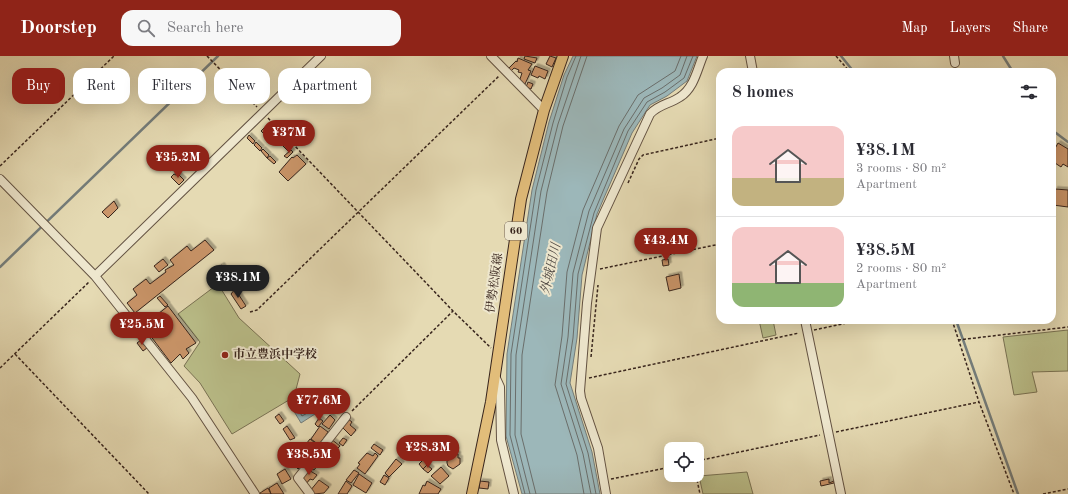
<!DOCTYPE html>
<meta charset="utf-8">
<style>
body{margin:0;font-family:"Old Standard TT","Noto Serif JP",serif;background:#f7f7f7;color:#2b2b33;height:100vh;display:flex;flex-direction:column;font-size:15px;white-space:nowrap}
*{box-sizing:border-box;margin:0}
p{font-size:13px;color:#7c7c81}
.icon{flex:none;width:22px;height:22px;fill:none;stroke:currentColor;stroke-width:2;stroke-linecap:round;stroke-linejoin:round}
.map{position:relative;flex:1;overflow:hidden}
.panel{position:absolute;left:716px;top:12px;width:340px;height:256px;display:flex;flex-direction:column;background:#fff;border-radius:12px;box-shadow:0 4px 16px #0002}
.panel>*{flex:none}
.hud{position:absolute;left:12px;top:12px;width:380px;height:36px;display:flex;gap:8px}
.fabs{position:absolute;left:664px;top:386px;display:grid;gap:8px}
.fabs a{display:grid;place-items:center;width:40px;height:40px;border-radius:8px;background:#fff;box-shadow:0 4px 16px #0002;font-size:20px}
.price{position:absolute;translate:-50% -34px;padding:0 9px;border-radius:14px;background:#8f2418;color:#fff;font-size:13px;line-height:26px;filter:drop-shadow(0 1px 2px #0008)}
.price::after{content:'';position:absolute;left:50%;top:24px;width:12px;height:9px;margin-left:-6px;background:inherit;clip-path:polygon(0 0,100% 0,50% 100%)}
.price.current{background:#222;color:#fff}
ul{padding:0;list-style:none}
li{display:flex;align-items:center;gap:12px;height:100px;padding:0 16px}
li+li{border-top:1px solid #e1e1e2}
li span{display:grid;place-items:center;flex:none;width:112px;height:80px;border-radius:12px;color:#555}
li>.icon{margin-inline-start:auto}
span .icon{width:48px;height:48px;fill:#fffc;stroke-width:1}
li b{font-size:17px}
h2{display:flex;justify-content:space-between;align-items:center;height:48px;padding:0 16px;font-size:17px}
.pill{padding:0 14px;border-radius:12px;background:#fff;box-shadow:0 4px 16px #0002;font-size:14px;line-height:36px}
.pill.current{background:#8f2418;color:#fff}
header{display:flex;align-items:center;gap:24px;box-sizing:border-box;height:56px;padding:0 20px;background:#8f2418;color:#fff}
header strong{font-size:19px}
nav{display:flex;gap:22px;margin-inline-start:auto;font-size:14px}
.search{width:280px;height:36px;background:#f7f7f7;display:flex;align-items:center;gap:10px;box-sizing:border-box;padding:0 14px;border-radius:12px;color:#7c7c81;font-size:15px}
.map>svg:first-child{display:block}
</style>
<header>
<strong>Doorstep</strong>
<div class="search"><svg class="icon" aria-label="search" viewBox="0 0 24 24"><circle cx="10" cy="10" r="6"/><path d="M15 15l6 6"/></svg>Search here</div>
<nav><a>Map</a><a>Layers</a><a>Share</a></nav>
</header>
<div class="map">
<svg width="1068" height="438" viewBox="0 0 1068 438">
<defs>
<filter id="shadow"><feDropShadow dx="2.5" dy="-2.5" stdDeviation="0" flood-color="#0004"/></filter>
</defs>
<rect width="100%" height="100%" fill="#e5dab3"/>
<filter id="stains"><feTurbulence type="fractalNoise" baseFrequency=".005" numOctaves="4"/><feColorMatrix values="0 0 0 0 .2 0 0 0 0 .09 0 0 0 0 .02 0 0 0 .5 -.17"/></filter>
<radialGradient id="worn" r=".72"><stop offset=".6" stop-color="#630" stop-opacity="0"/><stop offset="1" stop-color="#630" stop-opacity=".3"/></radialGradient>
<!-- green -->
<path fill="#babe89" stroke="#797253" d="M218,228L239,262L300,318L294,341L232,378L200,327L184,310L200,286L178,258Z
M759,264H773L776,279L763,282Z
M1068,274V315L1032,316L1037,336L1014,339L1003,281Z
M747,416L753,438H703L699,420Z"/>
<!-- water -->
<path fill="#9cb7b9" stroke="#747d7b" d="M573,0H697L687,25L667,40L650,49L632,77L597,158L582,219L577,282L570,327L592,396L600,438H522L506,380L507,298L532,134L549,66L564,19Z
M317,336L326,351L301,367L292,352Z"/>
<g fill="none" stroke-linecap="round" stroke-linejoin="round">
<!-- shore -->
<path stroke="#6a6e6b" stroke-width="1" d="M315,343L320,350L302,360L298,353Z
M525,438L510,379L511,298L536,134L553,67L567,21L576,0
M530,438L515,379L516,299L541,135L558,68L581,0
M536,438L521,378L522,299L547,136L563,70L587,0
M584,438L577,399L555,329L562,280L567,216L583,154L619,70L638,39L675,15L681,0
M591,438L583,398L561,328L568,281L573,217L589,155L624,73L644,42L662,32L680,19L687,0
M596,438L588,397L566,328L573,282L578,218L594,157L628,75L647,46L665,36L684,22L693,0"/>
<!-- stream -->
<path stroke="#747d7b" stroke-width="2.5" d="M841,0L854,16
M1003,0L1013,16
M1052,74L1068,86
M0,211L218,0
M956,264L1018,438"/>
</g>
<!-- building -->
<path fill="#ca9569" stroke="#38251d" filter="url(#shadow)" d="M525,0L537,2L535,7L524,3Z
M550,0L556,2L552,11L546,8Z
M518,2L532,8L528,14L531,15L525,28L519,26L522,17L518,16L519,14L514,12L510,16L507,14L516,5L517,6Z
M535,10L548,15L545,23L539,20L538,22L531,19Z
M528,26L533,28L531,33L526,31Z
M267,69L269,71L263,77L261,75Z
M270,73L276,79L274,81L268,75Z
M249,79L255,85L253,88L247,82Z
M277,80L283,86L281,88L275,82Z
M256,86L262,92L260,95L254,89Z
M284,87L290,93L288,95L282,89Z
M1058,87L1068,93V111L1063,108L1061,111L1052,105V98Z
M263,93L269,99L267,102L261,95Z
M291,94L293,96L287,102L284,100Z
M171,98L179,106L171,115L168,113L166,115L160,108Z
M297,99L306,108L288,125L279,116L292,101L293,102Z
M270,100L276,106L274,108L267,102Z
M174,118L176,119L178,118L184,124L179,129L171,121Z
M1055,133L1068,134V151L1053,149Z
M114,145L118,152L108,162L102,156Z
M205,184L214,194L135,257L127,247L137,239L133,233L146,223L150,228L166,216L165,214L174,209L170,204L187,190L191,195Z
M163,203L168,209L159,216L154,210Z
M668,203L669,209L663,210L662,204Z
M222,209L232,225L225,229L215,213Z
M679,218L681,232L669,235L666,221Z
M235,233L246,250L241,253L231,238Z
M160,240L168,249L165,251L157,242Z
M168,250L196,287L186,293L189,297L183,303L180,298L171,307L143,270Z
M141,284L147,292L143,295L137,287Z
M279,358L284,365L280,368L275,361Z
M330,359L335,364L329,373L322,368Z
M319,362L323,365L318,371L315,368Z
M348,363L352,366L350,369L356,374L351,380L341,370Z
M287,370L295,382L290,384L283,373Z
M320,370L328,376L319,389L311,383Z
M343,382L347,384L343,390L339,387Z
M310,383L319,390L315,396L306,388Z
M331,383L340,390L335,395L332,393L330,396L324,391Z
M374,388L383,394L380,399L371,392Z
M305,390L311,395L305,404L297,399Z
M322,395L330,401L332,399L335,400L327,410L317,401Z
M367,397L373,400L375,397L378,400L365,418L357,412L360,408L358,407Z
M449,397L458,398V402H460V408L453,413L448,410L447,407V404H449Z
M297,399L305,406L298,413L291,406Z
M396,403L402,408L389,421L385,417Z
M424,403L429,407L423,413L419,408Z
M314,404L319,408L314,414L309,411Z
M427,409L432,413L428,417L423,413Z
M441,411L449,420L440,428L431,420Z
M285,413L291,423L282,428L277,418Z
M307,413L317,419L313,424L310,423L306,428L302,424L304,422L302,420Z
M354,414L359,417L351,427L346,424Z
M359,418L372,427L366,437L353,429Z
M384,419L389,422L385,429L380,426Z
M829,423V427L834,425V427L821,430L820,425Z
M319,424L329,431L324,437L314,438L310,435Z
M346,425L352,430L347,438H338Z
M427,425L441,433L438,438H419L423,429L425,430Z
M480,425L489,426L488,433L479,432Z
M277,427L284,438H271L269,432Z
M268,432L271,438H260V437Z"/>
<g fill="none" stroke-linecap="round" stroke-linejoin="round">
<!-- minor casing -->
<g stroke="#635242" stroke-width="10">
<path id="minor" d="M491,0L544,54
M750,0L753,16
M954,0L955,7
M0,123L95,220L192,342L255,438
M95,220L321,0
M805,264L841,438
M495,320L500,331L501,384L514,438
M310,438L298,422L346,361
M606,438L598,392L581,342L580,335L587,247L597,172L650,58C659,48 670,48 680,41C694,32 697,14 703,0"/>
</g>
<!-- major casing -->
<g stroke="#38251d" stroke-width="12">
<path id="major" d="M472,438L491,346L521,143L544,54L563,0"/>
</g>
<!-- path -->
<path stroke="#38251d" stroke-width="1.5" stroke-dasharray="3 2" stroke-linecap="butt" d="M207,0L257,51
M836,0L850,16
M268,62L453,255L491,292
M0,110L114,0
M628,127L639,103L643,99L720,82
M600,213L720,188
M250,256L257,254L499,20
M952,264L979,346L1014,438
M814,274L861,264
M958,284L1068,271
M15,298L149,438
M591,301L598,229
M0,312L89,226
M589,322L799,277
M352,355L453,255
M836,376L979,346
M697,405L820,379
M696,419L700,438
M611,423L671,411
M1043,438L1068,433"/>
<!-- minor -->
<use href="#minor" stroke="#eee7ce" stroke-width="8"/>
<!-- major -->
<use href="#major" stroke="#e2bd7a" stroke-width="10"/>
</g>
<!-- markers -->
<circle fill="#8f2418" stroke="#eee7ce" stroke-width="1.5" cx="225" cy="299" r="4"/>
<g text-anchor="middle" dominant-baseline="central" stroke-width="4" stroke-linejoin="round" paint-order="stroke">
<!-- shield labels -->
<rect fill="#eee7ce" stroke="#6f5f52" stroke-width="1" x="505" y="166" width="22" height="18" rx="3"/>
<g font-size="11" font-weight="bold" fill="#38251d">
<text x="516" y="175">60</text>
</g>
<!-- street labels -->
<g font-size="12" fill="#38251d" stroke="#eee7ce">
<text transform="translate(495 227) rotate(-82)">伊勢松阪線</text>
</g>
<!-- poi labels -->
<g font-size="12" font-weight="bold" fill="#38251d" stroke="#eee7ce" text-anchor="start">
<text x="233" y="299">市立豊浜中学校</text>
</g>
<!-- water labels -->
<g font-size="13" font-style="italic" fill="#514a44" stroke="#eee7ce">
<text transform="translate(551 213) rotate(-77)">外城田川</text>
</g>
</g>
<rect width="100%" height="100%" filter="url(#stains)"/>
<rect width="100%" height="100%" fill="url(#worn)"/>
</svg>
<div class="fabs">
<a><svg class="icon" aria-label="locate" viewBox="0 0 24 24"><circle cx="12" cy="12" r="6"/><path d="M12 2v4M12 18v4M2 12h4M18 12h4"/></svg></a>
</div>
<b class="price" style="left:289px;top:98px">¥37M</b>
<b class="price" style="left:178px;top:123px">¥35.2M</b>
<b class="price" style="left:666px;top:206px">¥43.4M</b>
<b class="price current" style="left:238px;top:243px">¥38.1M</b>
<b class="price" style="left:142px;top:290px">¥25.5M</b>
<b class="price" style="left:319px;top:366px">¥77.6M</b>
<b class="price" style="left:428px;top:413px">¥28.3M</b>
<b class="price" style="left:309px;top:420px">¥38.5M</b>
<div class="hud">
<a class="pill current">Buy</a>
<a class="pill">Rent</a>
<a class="pill">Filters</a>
<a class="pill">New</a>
<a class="pill">Apartment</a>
</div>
<section class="panel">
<h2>8 homes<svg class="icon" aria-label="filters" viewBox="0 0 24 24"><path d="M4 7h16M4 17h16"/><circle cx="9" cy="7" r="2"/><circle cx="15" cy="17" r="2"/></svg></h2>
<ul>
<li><span style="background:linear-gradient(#f6c9c9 65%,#c2b280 0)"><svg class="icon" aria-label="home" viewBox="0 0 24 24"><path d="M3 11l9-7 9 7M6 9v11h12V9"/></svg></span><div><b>¥38.1M</b><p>3 rooms · 80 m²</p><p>Apartment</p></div></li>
<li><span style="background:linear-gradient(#f6c9c9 70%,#8fb573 0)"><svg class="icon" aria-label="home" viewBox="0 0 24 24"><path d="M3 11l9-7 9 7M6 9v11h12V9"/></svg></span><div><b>¥38.5M</b><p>2 rooms · 80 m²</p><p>Apartment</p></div></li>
</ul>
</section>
</div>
